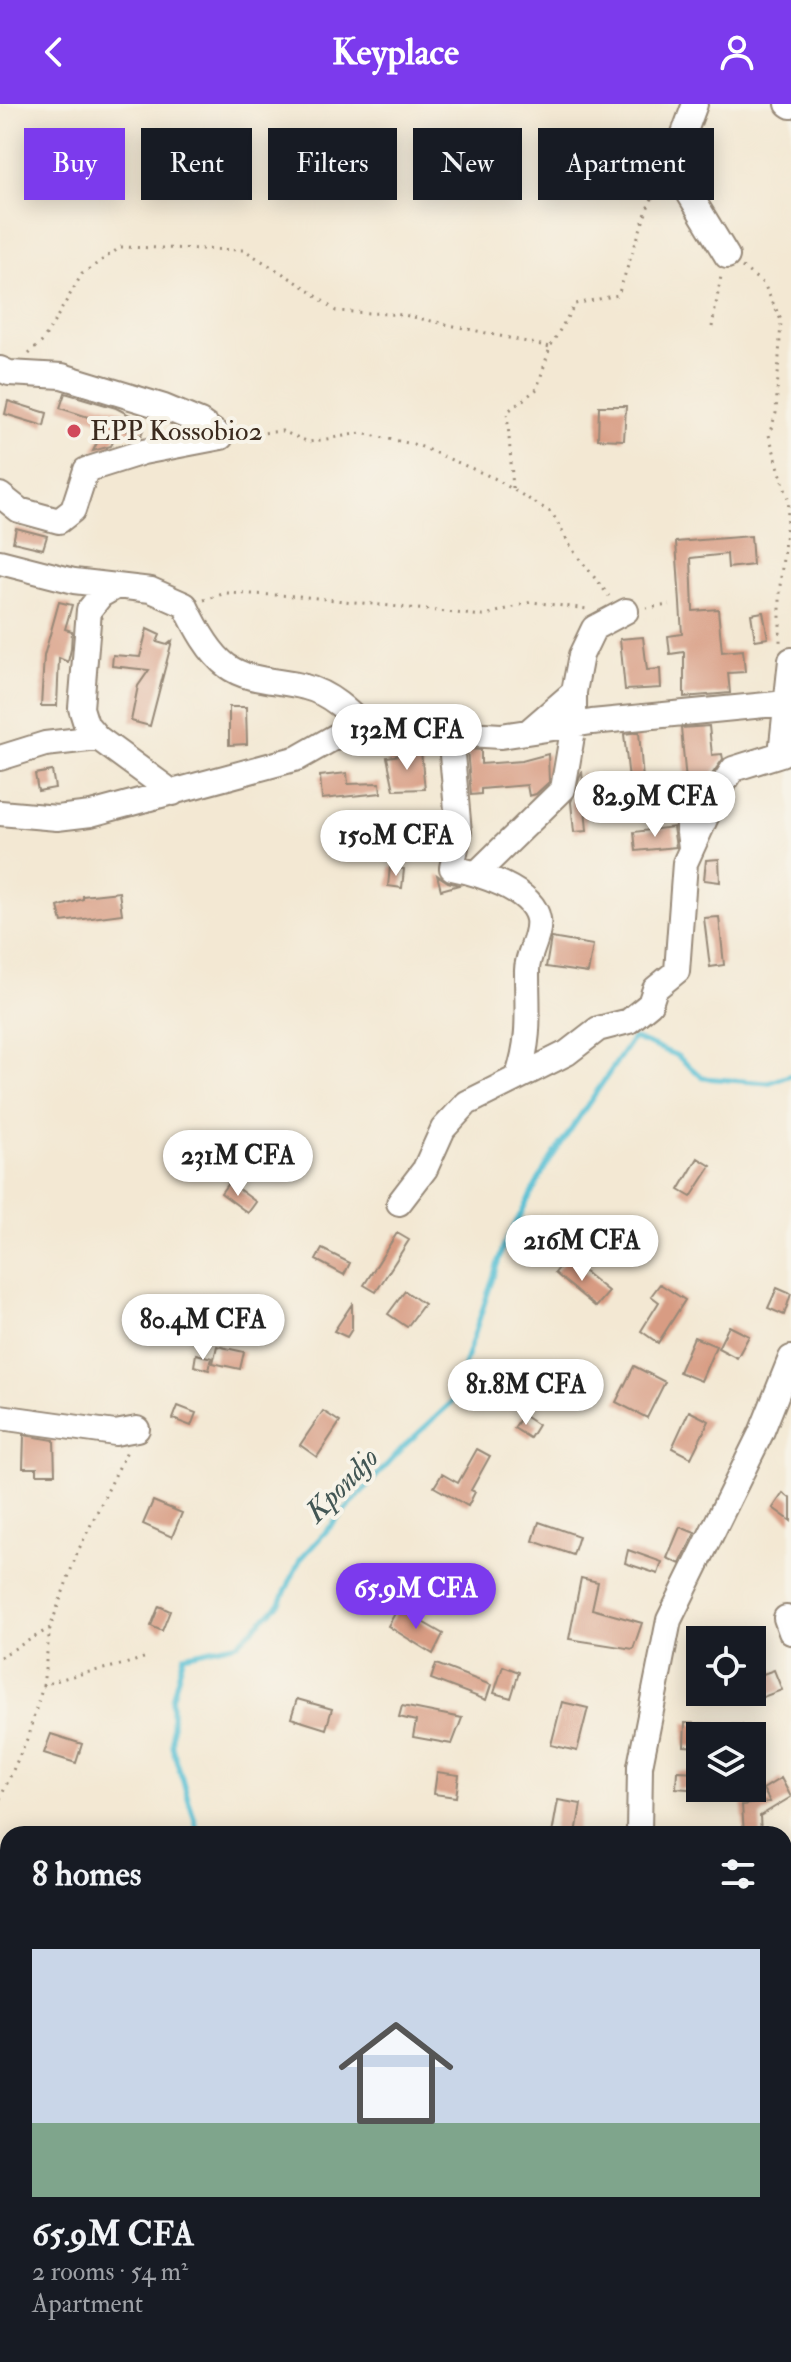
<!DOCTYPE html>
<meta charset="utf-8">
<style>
body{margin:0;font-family:"IM FELL Double Pica",serif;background:#242831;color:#f1f3f6;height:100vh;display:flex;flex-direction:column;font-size:30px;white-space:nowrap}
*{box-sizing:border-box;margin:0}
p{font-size:26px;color:#9ea1a6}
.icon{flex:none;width:44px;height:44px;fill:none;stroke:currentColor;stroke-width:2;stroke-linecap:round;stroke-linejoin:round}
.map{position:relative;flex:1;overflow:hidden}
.drawer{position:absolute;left:0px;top:1722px;width:792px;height:536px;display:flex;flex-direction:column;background:#171b24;border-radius:24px 24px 0 0;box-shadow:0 4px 20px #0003}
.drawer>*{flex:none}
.hud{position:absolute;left:24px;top:24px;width:744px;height:72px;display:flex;gap:16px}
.tools{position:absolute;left:686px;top:1522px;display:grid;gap:16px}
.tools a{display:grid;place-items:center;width:80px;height:80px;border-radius:0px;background:#171b24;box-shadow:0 4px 20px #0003;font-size:40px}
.price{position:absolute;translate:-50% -68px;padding:0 18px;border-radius:28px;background:#fff;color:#222;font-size:26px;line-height:52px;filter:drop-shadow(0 2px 4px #0008)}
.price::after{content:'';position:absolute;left:50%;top:48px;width:24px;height:18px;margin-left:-12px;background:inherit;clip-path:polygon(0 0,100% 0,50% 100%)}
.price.active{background:#7c3aed;color:#fff}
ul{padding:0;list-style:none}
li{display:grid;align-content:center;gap:16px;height:424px;padding:0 32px}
li span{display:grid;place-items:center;height:248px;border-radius:0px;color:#555}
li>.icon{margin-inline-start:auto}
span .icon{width:144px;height:144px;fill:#fffc;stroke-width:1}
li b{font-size:34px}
h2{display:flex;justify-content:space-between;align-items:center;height:96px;padding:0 32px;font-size:34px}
.pill{padding:0 28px;border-radius:0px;background:#171b24;box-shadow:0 4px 20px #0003;font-size:28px;line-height:72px}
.pill.active{background:#7c3aed;color:#fff}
header{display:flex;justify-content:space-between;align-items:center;height:104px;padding:0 32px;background:#7c3aed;color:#fff;font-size:36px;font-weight:800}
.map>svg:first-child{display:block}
</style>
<header><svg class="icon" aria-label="back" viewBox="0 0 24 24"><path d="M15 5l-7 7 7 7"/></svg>Keyplace<svg class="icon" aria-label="person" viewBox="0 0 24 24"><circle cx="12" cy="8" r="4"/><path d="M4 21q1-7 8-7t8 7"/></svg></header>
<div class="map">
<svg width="791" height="2258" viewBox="0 0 791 2258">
<rect width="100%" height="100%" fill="#f7f3e8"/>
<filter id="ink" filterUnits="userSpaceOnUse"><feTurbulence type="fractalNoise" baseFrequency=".0125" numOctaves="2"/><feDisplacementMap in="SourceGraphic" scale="16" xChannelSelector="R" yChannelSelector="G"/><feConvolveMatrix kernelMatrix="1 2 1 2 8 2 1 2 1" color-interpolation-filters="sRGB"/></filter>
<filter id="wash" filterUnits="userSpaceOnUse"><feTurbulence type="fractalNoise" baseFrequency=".006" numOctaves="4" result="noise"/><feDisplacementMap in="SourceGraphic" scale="32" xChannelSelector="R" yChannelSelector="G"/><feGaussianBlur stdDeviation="1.8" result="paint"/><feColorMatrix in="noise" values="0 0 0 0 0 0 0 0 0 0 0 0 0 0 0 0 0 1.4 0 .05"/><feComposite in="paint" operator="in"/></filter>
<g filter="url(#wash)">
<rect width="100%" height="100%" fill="#f3e8d3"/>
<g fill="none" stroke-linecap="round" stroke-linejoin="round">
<!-- stream -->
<path stroke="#57c0d4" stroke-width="5" d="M199,1730L172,1642V1595L184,1551L238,1539L280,1499L300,1456L403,1343L452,1298L503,1143L546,1062L633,934L676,951L703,974L768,979L791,971
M261,2250L265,2258"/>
</g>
<g id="blocks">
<!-- building -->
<path fill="#d89c83" d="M65,289L116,304L145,319L141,332L120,324L111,342L93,347L107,319L60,304Z
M8,297L47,309L44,322L5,310Z
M599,302H626L624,336L598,335Z
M16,424L47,432L43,445L13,438Z
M751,432L753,461L728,464L727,450L691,454L693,507L718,505L722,548L743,546L745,568L728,569L730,589L684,593V548L670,550L668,532L682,530L676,438Z
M59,498L72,501L65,525L72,527L71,545L68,558L59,554L57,602H41L44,552Z
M763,508L768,534L755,536L751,510Z
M147,525L160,531L157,538L167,541L172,537L150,622L131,617L138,582L149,566L112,562L113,551L140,553Z
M643,533L647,566L660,565L661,584L625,586L620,535Z
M229,603H246L247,640L229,641Z
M709,622L712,651L722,650L723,655L708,676L686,677L681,624Z
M639,628L645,700L632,702L624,630Z
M467,645L481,646V660L522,657L548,650L549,678L536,690L529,692L527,681L481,685V690L471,691Z
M421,648L425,685L394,686L387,653Z
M52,667L55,684L38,687L35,670Z
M582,667L587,727L574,728L571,698Z
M347,669L348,680L380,679L381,689L322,695L320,672Z
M673,723L676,743L636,747L634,728Z
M719,755L720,778L704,776L706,756Z
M390,763L404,765L402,784L388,782Z
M437,771L448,778L459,781L441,786Z
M119,788L122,810L62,818L58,803L83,795V792Z
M719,813L724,861L710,863L704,814Z
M551,834L593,841L588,869L546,863Z
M698,1054L711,1062L691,1093L679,1086Z
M229,1078L256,1098L248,1109L221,1089Z
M632,1111L652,1128L642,1140L622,1122Z
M397,1129L409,1136L376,1188L364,1181Z
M322,1145L350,1159L344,1171L316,1156Z
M567,1154L609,1188L596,1203L555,1169Z
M660,1180L685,1196L658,1239L641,1227L659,1198L651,1192Z
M777,1184L791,1190L784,1211L768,1204Z
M405,1187L424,1200L407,1223L388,1210Z
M352,1200V1225L347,1233L334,1227Z
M729,1222L749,1232L737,1254L718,1244Z
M694,1233L716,1242L701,1277L679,1268Z
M217,1242L244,1248L240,1265L213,1259Z
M196,1250L212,1254L209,1266L194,1262Z
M634,1262L665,1278L647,1314L616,1298Z
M178,1302L196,1309L191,1322L173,1315Z
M323,1307L340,1318L317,1353L300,1341Z
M689,1307L709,1317L691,1354L672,1344Z
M523,1311L538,1321L530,1334L514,1324Z
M24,1331L54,1336L55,1370H37V1364H23Z
M477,1345L490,1352L471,1386L475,1388L468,1402L434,1383L442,1370L458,1379Z
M783,1389L791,1395V1417L773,1404Z
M153,1397L182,1409L172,1433L143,1420Z
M539,1418L579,1432L573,1451L533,1437Z
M680,1423L695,1429L680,1460L667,1454Z
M628,1446L662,1458L658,1470L625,1459Z
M581,1474L598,1478L592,1505L642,1519L633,1545L569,1535Z
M402,1487L416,1494L409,1508L395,1501Z
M159,1502L170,1507L162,1527L151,1522Z
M398,1504L443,1530L433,1550L388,1522Z
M436,1560L491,1581L486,1596L431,1575Z
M503,1562L519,1568L511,1594L494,1589Z
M774,1566L782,1586L752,1597V1574Z
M297,1595L332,1605L326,1625L291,1614Z
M562,1598L588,1604L577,1647L551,1641Z
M402,1602L462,1614L452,1640L413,1633L416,1617L399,1613Z
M685,1619L742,1621V1632H700V1643L684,1642Z
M51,1630L82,1640L76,1659L44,1649Z
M677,1667L700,1668V1686L676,1684Z
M437,1668L459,1671L456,1693L434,1690Z
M781,1674L791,1693L760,1712L761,1730H744L742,1701L770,1698L763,1685Z
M558,1696L581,1700L576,1730H552Z"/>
</g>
</g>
<g filter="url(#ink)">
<use href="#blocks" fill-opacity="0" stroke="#978978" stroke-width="2"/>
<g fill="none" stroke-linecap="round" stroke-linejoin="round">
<!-- minor casing -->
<g stroke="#978978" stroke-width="28">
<path id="minor" d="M695,0L676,51L690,91L727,152
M788,0L791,2
M0,265L9,269L62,272L164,303L200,318L221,333
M0,391L19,406L59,417L73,406L86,366L143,348L221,333
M0,458L74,477L151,486L185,501C195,522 209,549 227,562C248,578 281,576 305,583C330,589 349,608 366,625
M117,482L101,491L89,506L81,604L86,620L98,634L173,689
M529,627L574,588L581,551L594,524L626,507
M450,629L459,728L452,764C477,769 533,785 538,815C541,833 526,851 527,868C527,908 531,933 518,972
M0,654L45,640L98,634
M0,709L57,714L91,710L298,654L342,629L366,625L389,624L437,633L450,629L501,632L592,618L786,599
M691,743L685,700L716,691
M477,769L563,685L574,620V588
M399,1099L425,1065L443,1025L467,999L567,949L598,925L629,917L650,900L655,885L677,867L685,759L716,691L733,665L781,650L791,556
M0,1313L115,1329L137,1325
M786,1514L791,1528
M639,1730L640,1662L669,1516L761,1329L791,1254
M784,1826H791
M744,2250L747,2258"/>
</g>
<!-- path -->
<path stroke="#978978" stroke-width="3" stroke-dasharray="2 6" stroke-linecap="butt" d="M742,163L764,180L781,216L776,309L769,331L789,398L780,482V539
M712,223L721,172
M29,250L43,237L82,170L121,143L244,146L303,182L336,207L404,211L550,243
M241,331L282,327L309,338L361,329L417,341L494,374L552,409L572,445L609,492
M513,384L507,308L537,285L550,243L575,200L618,191L649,100L663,75
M204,496L226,489L298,492L483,512L531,498L587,505
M646,504L670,501
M0,1553L50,1524
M43,1582L50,1524L77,1449L127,1347
M0,1695L27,1635L43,1582C77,1567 114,1566 149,1552"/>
<!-- minor -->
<use href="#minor" stroke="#fff" stroke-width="24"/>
</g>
</g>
<!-- markers -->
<circle fill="#d1495b" stroke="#f7f3e8" stroke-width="3" cx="74" cy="327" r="8"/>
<g text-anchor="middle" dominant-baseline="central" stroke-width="8" stroke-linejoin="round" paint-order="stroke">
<!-- poi labels -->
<g font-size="28" fill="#3b2a1e" stroke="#f7f3e8" text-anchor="start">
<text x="90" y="327">EPP Kossobio2</text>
</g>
<!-- water labels -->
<g font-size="30" font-style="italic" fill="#435755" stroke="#f7f3e8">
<text transform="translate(342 1381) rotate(-46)">Kpondjo</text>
</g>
</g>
</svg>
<div class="tools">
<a><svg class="icon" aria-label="locate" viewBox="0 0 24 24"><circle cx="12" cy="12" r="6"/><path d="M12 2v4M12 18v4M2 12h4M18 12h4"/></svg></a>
<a><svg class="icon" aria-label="layers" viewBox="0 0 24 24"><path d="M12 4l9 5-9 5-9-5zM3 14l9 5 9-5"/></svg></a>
</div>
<b class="price" style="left:407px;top:668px">132M CFA</b>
<b class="price" style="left:655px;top:735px">82.9M CFA</b>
<b class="price" style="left:396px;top:774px">150M CFA</b>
<b class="price" style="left:238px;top:1094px">231M CFA</b>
<b class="price" style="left:582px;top:1179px">216M CFA</b>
<b class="price" style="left:203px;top:1258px">80.4M CFA</b>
<b class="price" style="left:526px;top:1323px">81.8M CFA</b>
<b class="price active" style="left:416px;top:1527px">65.9M CFA</b>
<div class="hud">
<a class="pill active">Buy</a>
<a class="pill">Rent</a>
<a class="pill">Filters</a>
<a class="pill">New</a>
<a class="pill">Apartment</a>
</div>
<section class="drawer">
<h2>8 homes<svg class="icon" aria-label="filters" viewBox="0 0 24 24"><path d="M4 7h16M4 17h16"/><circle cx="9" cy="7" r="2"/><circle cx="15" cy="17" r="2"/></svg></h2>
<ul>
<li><span style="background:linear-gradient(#c9d6e8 70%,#7fa58c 0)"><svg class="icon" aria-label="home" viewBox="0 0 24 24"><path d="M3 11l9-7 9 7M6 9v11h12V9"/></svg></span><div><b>65.9M CFA</b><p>2 rooms · 54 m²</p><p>Apartment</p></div></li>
</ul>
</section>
</div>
